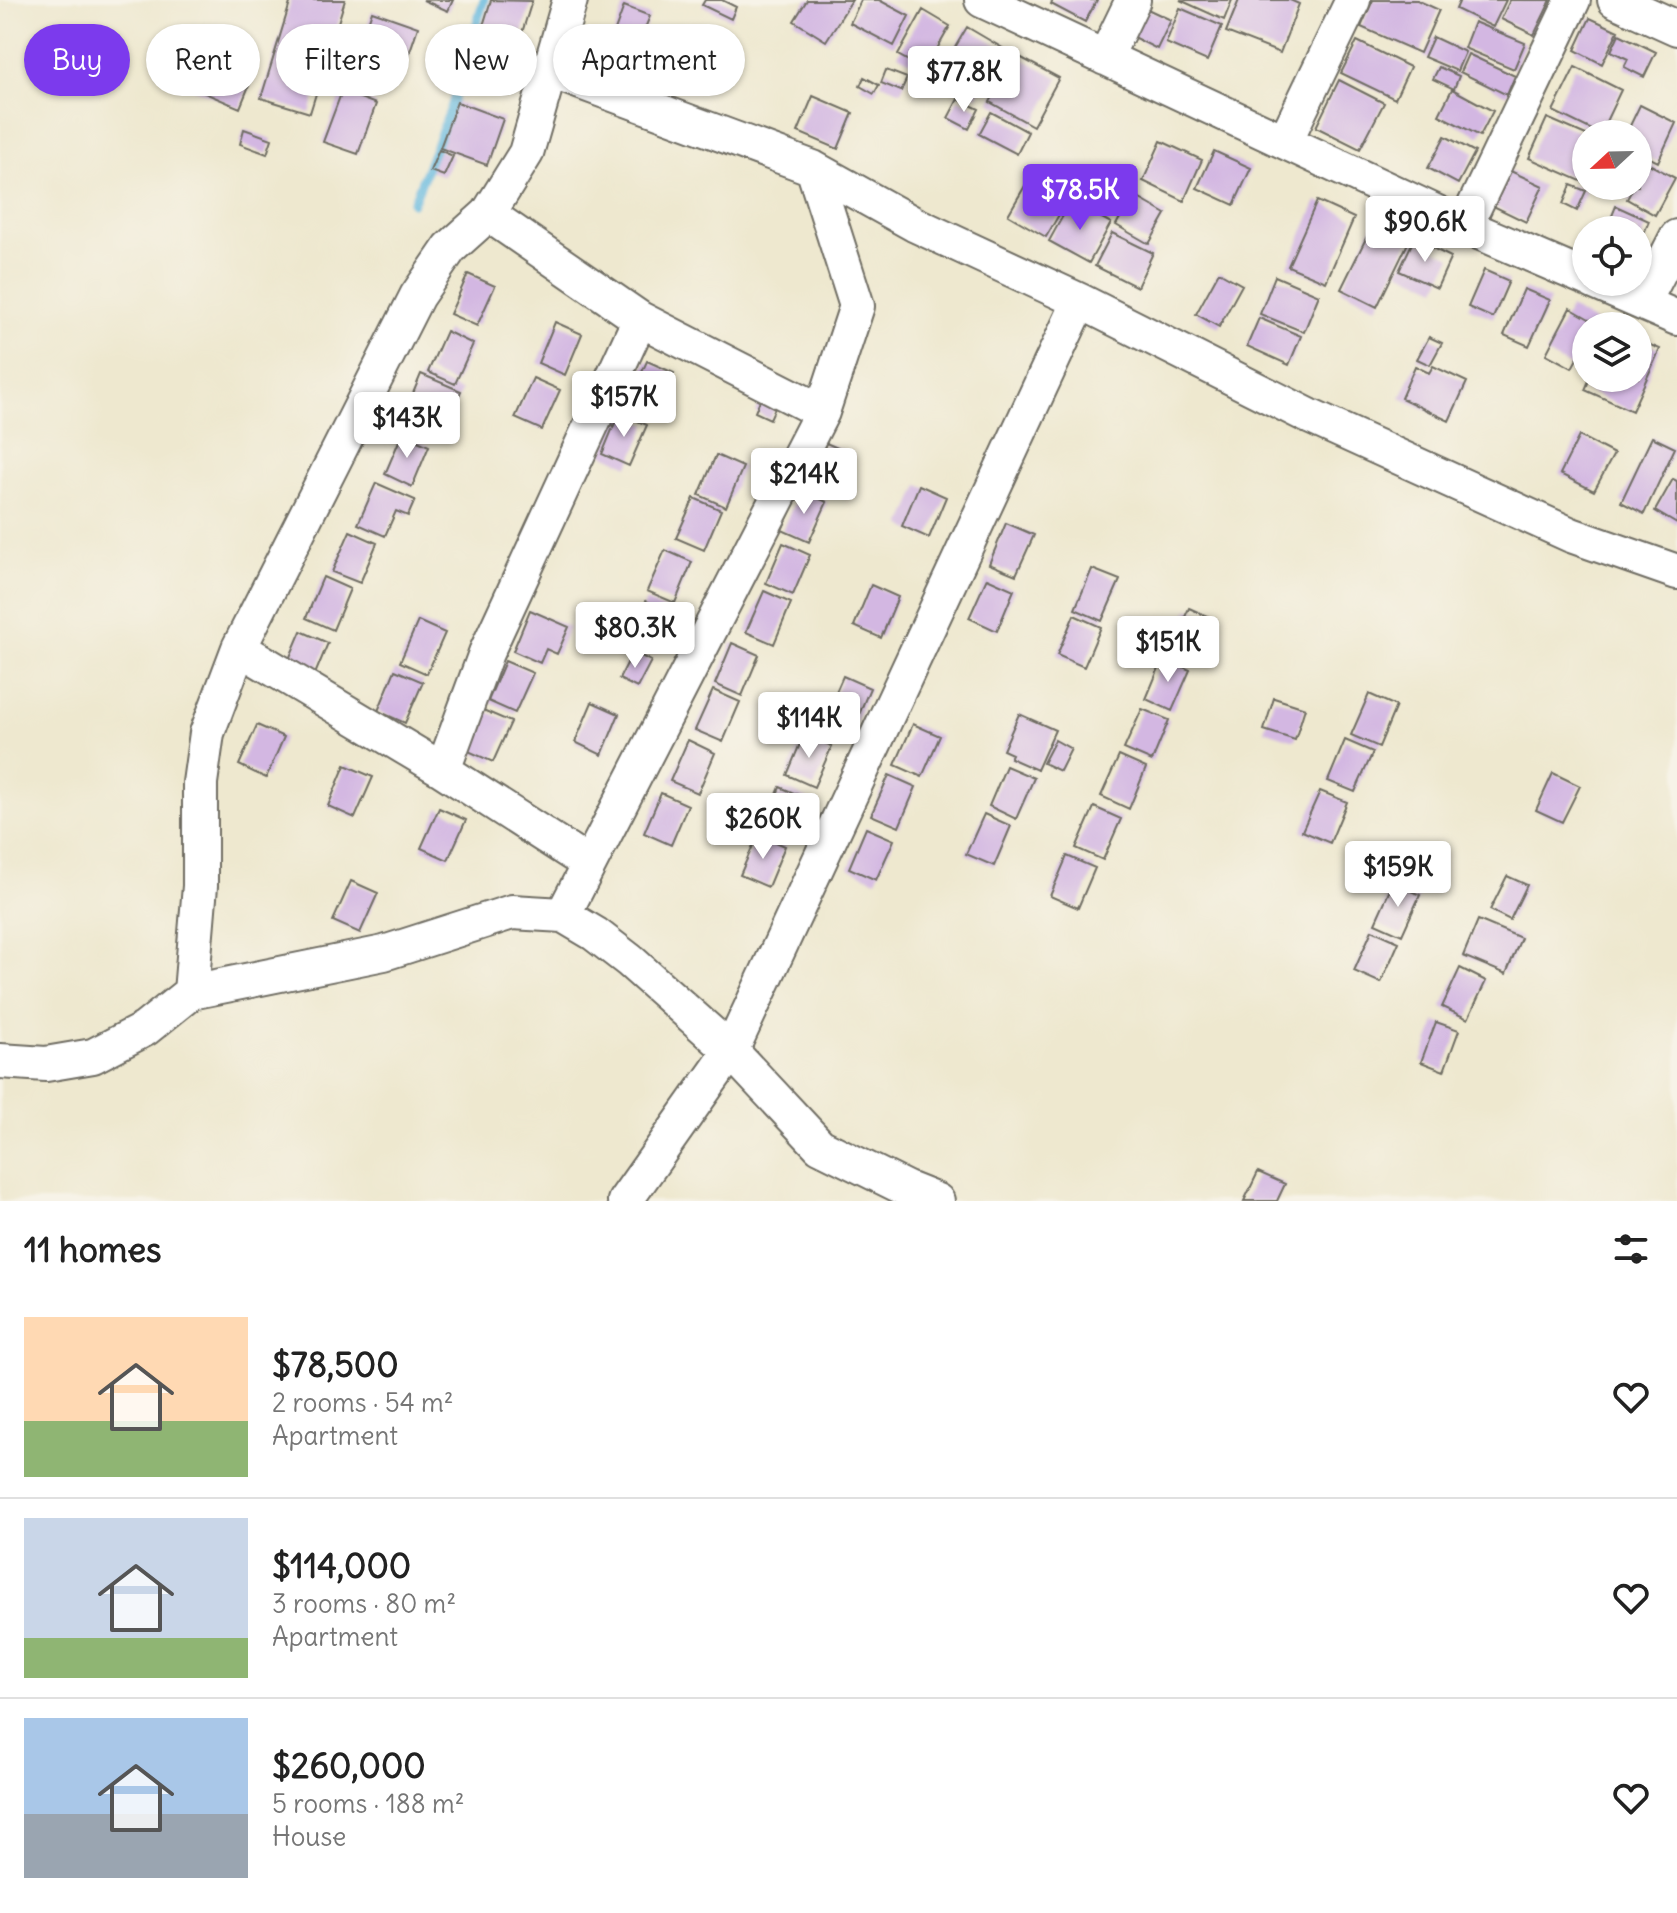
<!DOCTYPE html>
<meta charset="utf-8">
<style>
body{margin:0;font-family:Delius,sans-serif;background:#f2f2f2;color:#222;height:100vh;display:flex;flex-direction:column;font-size:30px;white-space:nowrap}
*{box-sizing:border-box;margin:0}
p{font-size:26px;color:#767676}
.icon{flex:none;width:44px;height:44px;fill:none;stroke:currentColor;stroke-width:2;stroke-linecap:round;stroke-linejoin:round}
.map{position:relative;height:1201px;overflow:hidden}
.panel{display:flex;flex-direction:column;background:#fff;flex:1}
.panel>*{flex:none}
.hud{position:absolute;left:24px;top:24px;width:800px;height:72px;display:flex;gap:16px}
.needle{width:52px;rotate:248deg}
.buttons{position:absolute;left:1572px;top:120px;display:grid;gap:16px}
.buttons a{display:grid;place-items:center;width:80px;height:80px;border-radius:50%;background:#fff;box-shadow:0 2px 6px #0004;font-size:40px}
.price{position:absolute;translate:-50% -68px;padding:0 18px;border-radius:8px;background:#fff;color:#222;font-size:26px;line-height:52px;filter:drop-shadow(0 2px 4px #0008)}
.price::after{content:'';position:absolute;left:50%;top:48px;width:24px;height:18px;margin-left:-12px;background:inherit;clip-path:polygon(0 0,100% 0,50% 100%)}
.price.active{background:#7c3aed;color:#fff}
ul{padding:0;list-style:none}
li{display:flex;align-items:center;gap:24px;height:200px;padding:0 24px}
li+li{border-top:2px solid #e0e0e0}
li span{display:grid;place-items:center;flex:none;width:224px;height:160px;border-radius:0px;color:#555}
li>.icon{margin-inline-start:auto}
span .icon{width:96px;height:96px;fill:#fffc;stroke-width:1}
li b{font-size:34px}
h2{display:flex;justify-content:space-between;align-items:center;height:96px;padding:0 24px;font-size:34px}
.chip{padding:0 28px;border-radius:36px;background:#fff;box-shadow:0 2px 6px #0004;font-size:28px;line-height:72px}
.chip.active{background:#7c3aed;color:#fff}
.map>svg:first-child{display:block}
</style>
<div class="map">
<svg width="1677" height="1201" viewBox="0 0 1677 1201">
<rect width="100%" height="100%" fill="#f7f3e8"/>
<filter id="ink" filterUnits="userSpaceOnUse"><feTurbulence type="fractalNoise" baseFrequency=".0125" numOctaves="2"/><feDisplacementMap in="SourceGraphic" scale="16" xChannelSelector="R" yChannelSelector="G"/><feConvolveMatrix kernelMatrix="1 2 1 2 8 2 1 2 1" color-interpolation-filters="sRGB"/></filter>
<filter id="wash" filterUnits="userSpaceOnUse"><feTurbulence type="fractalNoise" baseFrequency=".006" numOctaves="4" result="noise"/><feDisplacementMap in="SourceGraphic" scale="32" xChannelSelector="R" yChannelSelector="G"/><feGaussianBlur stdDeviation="1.8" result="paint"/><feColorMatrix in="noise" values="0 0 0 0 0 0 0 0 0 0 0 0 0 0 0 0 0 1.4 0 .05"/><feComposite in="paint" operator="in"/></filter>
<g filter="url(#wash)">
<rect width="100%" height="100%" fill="#eee8cf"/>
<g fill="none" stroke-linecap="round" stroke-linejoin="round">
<!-- stream -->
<path stroke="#61b7de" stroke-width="9" d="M413,203L451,108L484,0"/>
</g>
<g id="blocks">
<!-- building -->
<path fill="#d3b7e2" d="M291,0H345L310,113L261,98Z
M423,0H453L448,11Z
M491,0L532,1L520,39L483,26Z
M705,0H722L736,7L731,19L702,5Z
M807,0H852L826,41L794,21Z
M861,0H879L909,16L894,46L850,23Z
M1053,0H1097L1085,22L1051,4Z
M1180,0H1232L1224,20Z
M1239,0H1290L1299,4L1280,53L1226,32Z
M1373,0H1417L1439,10L1420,53L1361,27Z
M1460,0H1506L1493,27L1456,9Z
M1510,0H1551L1534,35L1501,19Z
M624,6L650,16L637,48L612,39Z
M1141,6L1171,20L1157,49L1127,34Z
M1180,8L1222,26L1207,61L1166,43Z
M923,10L950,26L925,70L898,55Z
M372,11L418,27L400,81L354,66Z
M1590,18L1618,31L1602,64L1575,50Z
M1474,22L1525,43L1514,69L1464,48Z
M967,27L1006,50L977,96L940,73Z
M481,31L499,38L482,81L464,74Z
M1619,34L1656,52L1644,77L1624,67L1628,59L1611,51Z
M596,37L638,51L633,67L591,53Z
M1433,37L1465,52L1457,71L1424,57Z
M503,38L532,49L515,95L486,84Z
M1357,41L1410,67L1395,99L1341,73Z
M187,49L253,76L240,108L174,80Z
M1468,54L1515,76L1507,95L1460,72Z
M1016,55L1059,78L1033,126L990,102Z
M647,66L671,78L661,100L636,88Z
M1439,67L1459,76L1454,89L1433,79Z
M1575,67L1621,90L1600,134L1553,111Z
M886,70L907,78L901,91L881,83Z
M864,77L879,85L874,94L860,86Z
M1339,80L1384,103L1360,149L1316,127Z
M1452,89L1493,111L1480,136L1439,115Z
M342,91L376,104L358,154L323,142Z
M813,96L853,113L838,149L798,132Z
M958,99L979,109L969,129L948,118Z
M457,102L503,119L487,165L440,148Z
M1640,105L1676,123L1658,162L1638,152V134H1626Z
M991,112L1028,132L1017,154L979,134Z
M1547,118L1586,135V174L1583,182L1529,158Z
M244,129L272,139L267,154L240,144Z
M1445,136L1475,152L1458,184L1428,168Z
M1161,141L1202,160L1184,201L1143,181Z
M439,150L453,156L444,176L430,171Z
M1214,151L1251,168L1234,205L1197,188Z
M1647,163L1675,178L1655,215L1627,199L1634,186H1638V179Z
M1504,168L1543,186L1526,222L1487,203Z
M1033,172L1071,194L1046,237L1008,215Z
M1571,185L1586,191L1577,211L1563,204Z
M1133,195L1166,214L1149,244L1116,225Z
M1071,201L1111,223L1089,263L1049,241Z
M1317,201L1354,218L1326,282L1288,266Z
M1616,206L1649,221L1638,248V230H1606Z
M1374,222L1410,239L1377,307L1341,289Z
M1112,233L1153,253L1137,287L1095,266Z
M1414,239L1451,257L1437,288L1399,271Z
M1484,270L1509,281L1493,318L1468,307Z
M1219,272L1242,285L1219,327L1196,314Z
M468,274L495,286L477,326L450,314Z
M1275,276L1319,295L1304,332L1260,314Z
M1524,289L1550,300L1529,346L1504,335Z
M1570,308L1596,323L1594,326H1586V342L1572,368L1546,354Z
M1259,318L1301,336L1289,365L1247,346Z
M555,322L582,334L565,375L538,363Z
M446,331L473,344L455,384L428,372Z
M1429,337L1442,343L1430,365L1417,359Z
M1638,340L1660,349L1632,411L1585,390L1590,378H1638Z
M647,361L674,373L657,413L629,401Z
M1415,366L1429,373L1433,366L1467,382L1449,421L1401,398Z
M421,374L461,391L443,432L404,415Z
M770,376L786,383L770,419L755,412Z
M533,378L560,390L542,430L515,418Z
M619,413L647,425L629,466L602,454Z
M402,434L429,446L412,487L385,474Z
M1579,436L1614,454L1594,491L1560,474Z
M1652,437L1675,448L1644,514L1621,502Z
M826,443L854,455L836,495L809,483Z
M716,455L743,467L726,507L699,495Z
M1673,479L1677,481V524L1655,511Z
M376,483L415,500L408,516L396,511L385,536L358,524Z
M919,485L946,497L929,538L902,526Z
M800,490L827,502L809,542L782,530Z
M694,498L721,510L704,550L676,538Z
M1006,523L1034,535L1016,575L989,564Z
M350,531L377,543L360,583L332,572Z
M783,543L810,555L793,595L766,583Z
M665,550L692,562L675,603L647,591Z
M1092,569L1120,580L1102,621L1075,609Z
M323,577L350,589L333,630L306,618Z
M987,578L1014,590L997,631L969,618Z
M871,585L898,597L881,638L854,626Z
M764,591L791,603L774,644L746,632Z
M646,601L672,613L655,654L628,642Z
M1189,608L1216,620L1198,660L1171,648Z
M530,610L569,627L557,654L546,649L540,663L513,651Z
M1074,615L1101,627L1084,667L1057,655Z
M418,621L445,633L427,674L400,662Z
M301,631L328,643L311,684L284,671Z
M732,643L759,655L742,696L715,684Z
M633,652L651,661L637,688L619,679Z
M1163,658L1190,670L1172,711L1146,699Z
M505,661L533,673L515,713L488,701Z
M395,670L423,682L405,723L378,711Z
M843,676L870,688L853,729L825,717Z
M713,690L740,702L723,742L695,730Z
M1369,694L1396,706L1379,747L1351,735Z
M1274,698L1305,708L1295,740L1264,730Z
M592,702L619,714L602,755L575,742Z
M1142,709L1169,720L1152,761L1124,749Z
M483,710L511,722L493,762L466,750Z
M1019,714L1055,730L1037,770L1010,758L1012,754L1003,750Z
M913,724L940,736L922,777L895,765Z
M257,725L284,737L266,778L239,765Z
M804,734L832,746L814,787L787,775Z
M688,740L715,753L698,793L670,781Z
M1055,740L1071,749L1060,771L1043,763Z
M1345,740L1373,752L1355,792L1328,781Z
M1119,756L1146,768L1129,809L1101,796Z
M345,765L373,777L355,818L328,806Z
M1006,766L1034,778L1016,819L989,806Z
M1553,773L1580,786L1562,822L1536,810Z
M889,775L916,787L899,827L871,815Z
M780,787L808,799L790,840L763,828Z
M1320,791L1347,802L1330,843L1302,831Z
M661,793L688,805L671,845L644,833Z
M1094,807L1121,819L1103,860L1076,848Z
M439,808L466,820L448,860L421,848Z
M984,814L1011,826L994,866L966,854Z
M866,828L894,840L876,880L849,868Z
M758,834L785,846L768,887L740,875Z
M1067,856L1095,868L1078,908L1050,896Z
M1507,876L1527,885L1510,920L1490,910Z
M351,881L378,893L360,933L333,921Z
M1393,883L1420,895L1402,935L1375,923Z
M1478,920L1521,938L1506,974L1463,956Z
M1372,930L1399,942L1381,983L1354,971Z
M1460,968L1486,981L1468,1019L1442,1007Z
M1436,1022L1459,1030L1444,1071L1421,1062Z
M1258,1172L1285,1184L1277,1201H1244Z"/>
</g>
</g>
<g filter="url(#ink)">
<use href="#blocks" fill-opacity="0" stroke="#6f6d64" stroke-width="2"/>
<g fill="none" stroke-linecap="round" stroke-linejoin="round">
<!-- minor casing -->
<g stroke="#6f6d64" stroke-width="38">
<path id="minor" d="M982,0L1465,226L1586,278
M1615,0L1677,28
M1105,58L1133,0
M551,71L813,168L914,224L1080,301L1309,416L1571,535L1677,572
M1285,141L1353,0
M1465,226L1573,0
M1594,282L1677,318
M1643,303L1677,237
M640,319L822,412
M239,648L443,770L589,864
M443,770L486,653L640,319L488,214
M563,915L822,412L857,306L813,168
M191,992L200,886V783L207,733L239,648L417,296L450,248L488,214L526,153L570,0
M0,1061L46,1064L93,1056L145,1029L191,992L384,953L512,912L563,915L595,934L630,961L731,1051L820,1146L907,1189L937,1201
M625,1201L731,1051L1080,301"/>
</g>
<!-- minor -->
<use href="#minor" stroke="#fff" stroke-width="34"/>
</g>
</g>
</svg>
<div class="buttons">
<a><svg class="needle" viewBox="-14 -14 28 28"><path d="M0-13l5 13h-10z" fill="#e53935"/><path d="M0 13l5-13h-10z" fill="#767676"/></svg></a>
<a><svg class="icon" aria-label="locate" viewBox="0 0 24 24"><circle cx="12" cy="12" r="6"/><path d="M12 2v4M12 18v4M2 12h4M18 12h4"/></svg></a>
<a><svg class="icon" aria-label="layers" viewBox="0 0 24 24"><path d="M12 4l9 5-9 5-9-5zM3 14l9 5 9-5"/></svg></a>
</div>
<b class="price" style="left:964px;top:114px">$77.8K</b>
<b class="price active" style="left:1080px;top:232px">$78.5K</b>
<b class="price" style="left:1425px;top:264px">$90.6K</b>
<b class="price" style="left:624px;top:439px">$157K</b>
<b class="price" style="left:407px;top:460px">$143K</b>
<b class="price" style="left:804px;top:516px">$214K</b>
<b class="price" style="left:635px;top:670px">$80.3K</b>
<b class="price" style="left:1168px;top:684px">$151K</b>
<b class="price" style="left:809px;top:760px">$114K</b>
<b class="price" style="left:763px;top:861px">$260K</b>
<b class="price" style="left:1398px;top:909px">$159K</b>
<div class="hud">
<a class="chip active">Buy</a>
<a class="chip">Rent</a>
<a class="chip">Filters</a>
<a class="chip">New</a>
<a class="chip">Apartment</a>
</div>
</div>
<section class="panel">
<h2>11 homes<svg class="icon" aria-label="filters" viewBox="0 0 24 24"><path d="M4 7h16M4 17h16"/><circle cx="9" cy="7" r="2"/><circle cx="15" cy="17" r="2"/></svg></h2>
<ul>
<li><span style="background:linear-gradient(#ffd9b3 65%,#8fb573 0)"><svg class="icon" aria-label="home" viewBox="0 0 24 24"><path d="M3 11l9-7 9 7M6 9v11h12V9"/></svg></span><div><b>$78,500</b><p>2 rooms · 54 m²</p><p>Apartment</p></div><svg class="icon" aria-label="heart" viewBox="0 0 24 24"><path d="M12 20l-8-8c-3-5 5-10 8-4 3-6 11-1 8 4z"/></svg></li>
<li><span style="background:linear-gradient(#c9d6e8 75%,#8fb573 0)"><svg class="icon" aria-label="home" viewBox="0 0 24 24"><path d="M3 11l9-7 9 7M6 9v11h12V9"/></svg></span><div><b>$114,000</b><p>3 rooms · 80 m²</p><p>Apartment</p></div><svg class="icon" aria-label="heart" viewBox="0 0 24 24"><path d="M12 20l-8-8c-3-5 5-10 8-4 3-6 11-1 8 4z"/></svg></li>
<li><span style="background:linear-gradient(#a9c7e8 60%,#9aa5b1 0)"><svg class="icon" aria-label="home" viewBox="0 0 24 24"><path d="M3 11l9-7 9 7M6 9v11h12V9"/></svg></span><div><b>$260,000</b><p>5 rooms · 188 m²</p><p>House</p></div><svg class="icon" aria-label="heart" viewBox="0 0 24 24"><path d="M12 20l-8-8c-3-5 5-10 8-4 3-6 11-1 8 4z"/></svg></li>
</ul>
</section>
